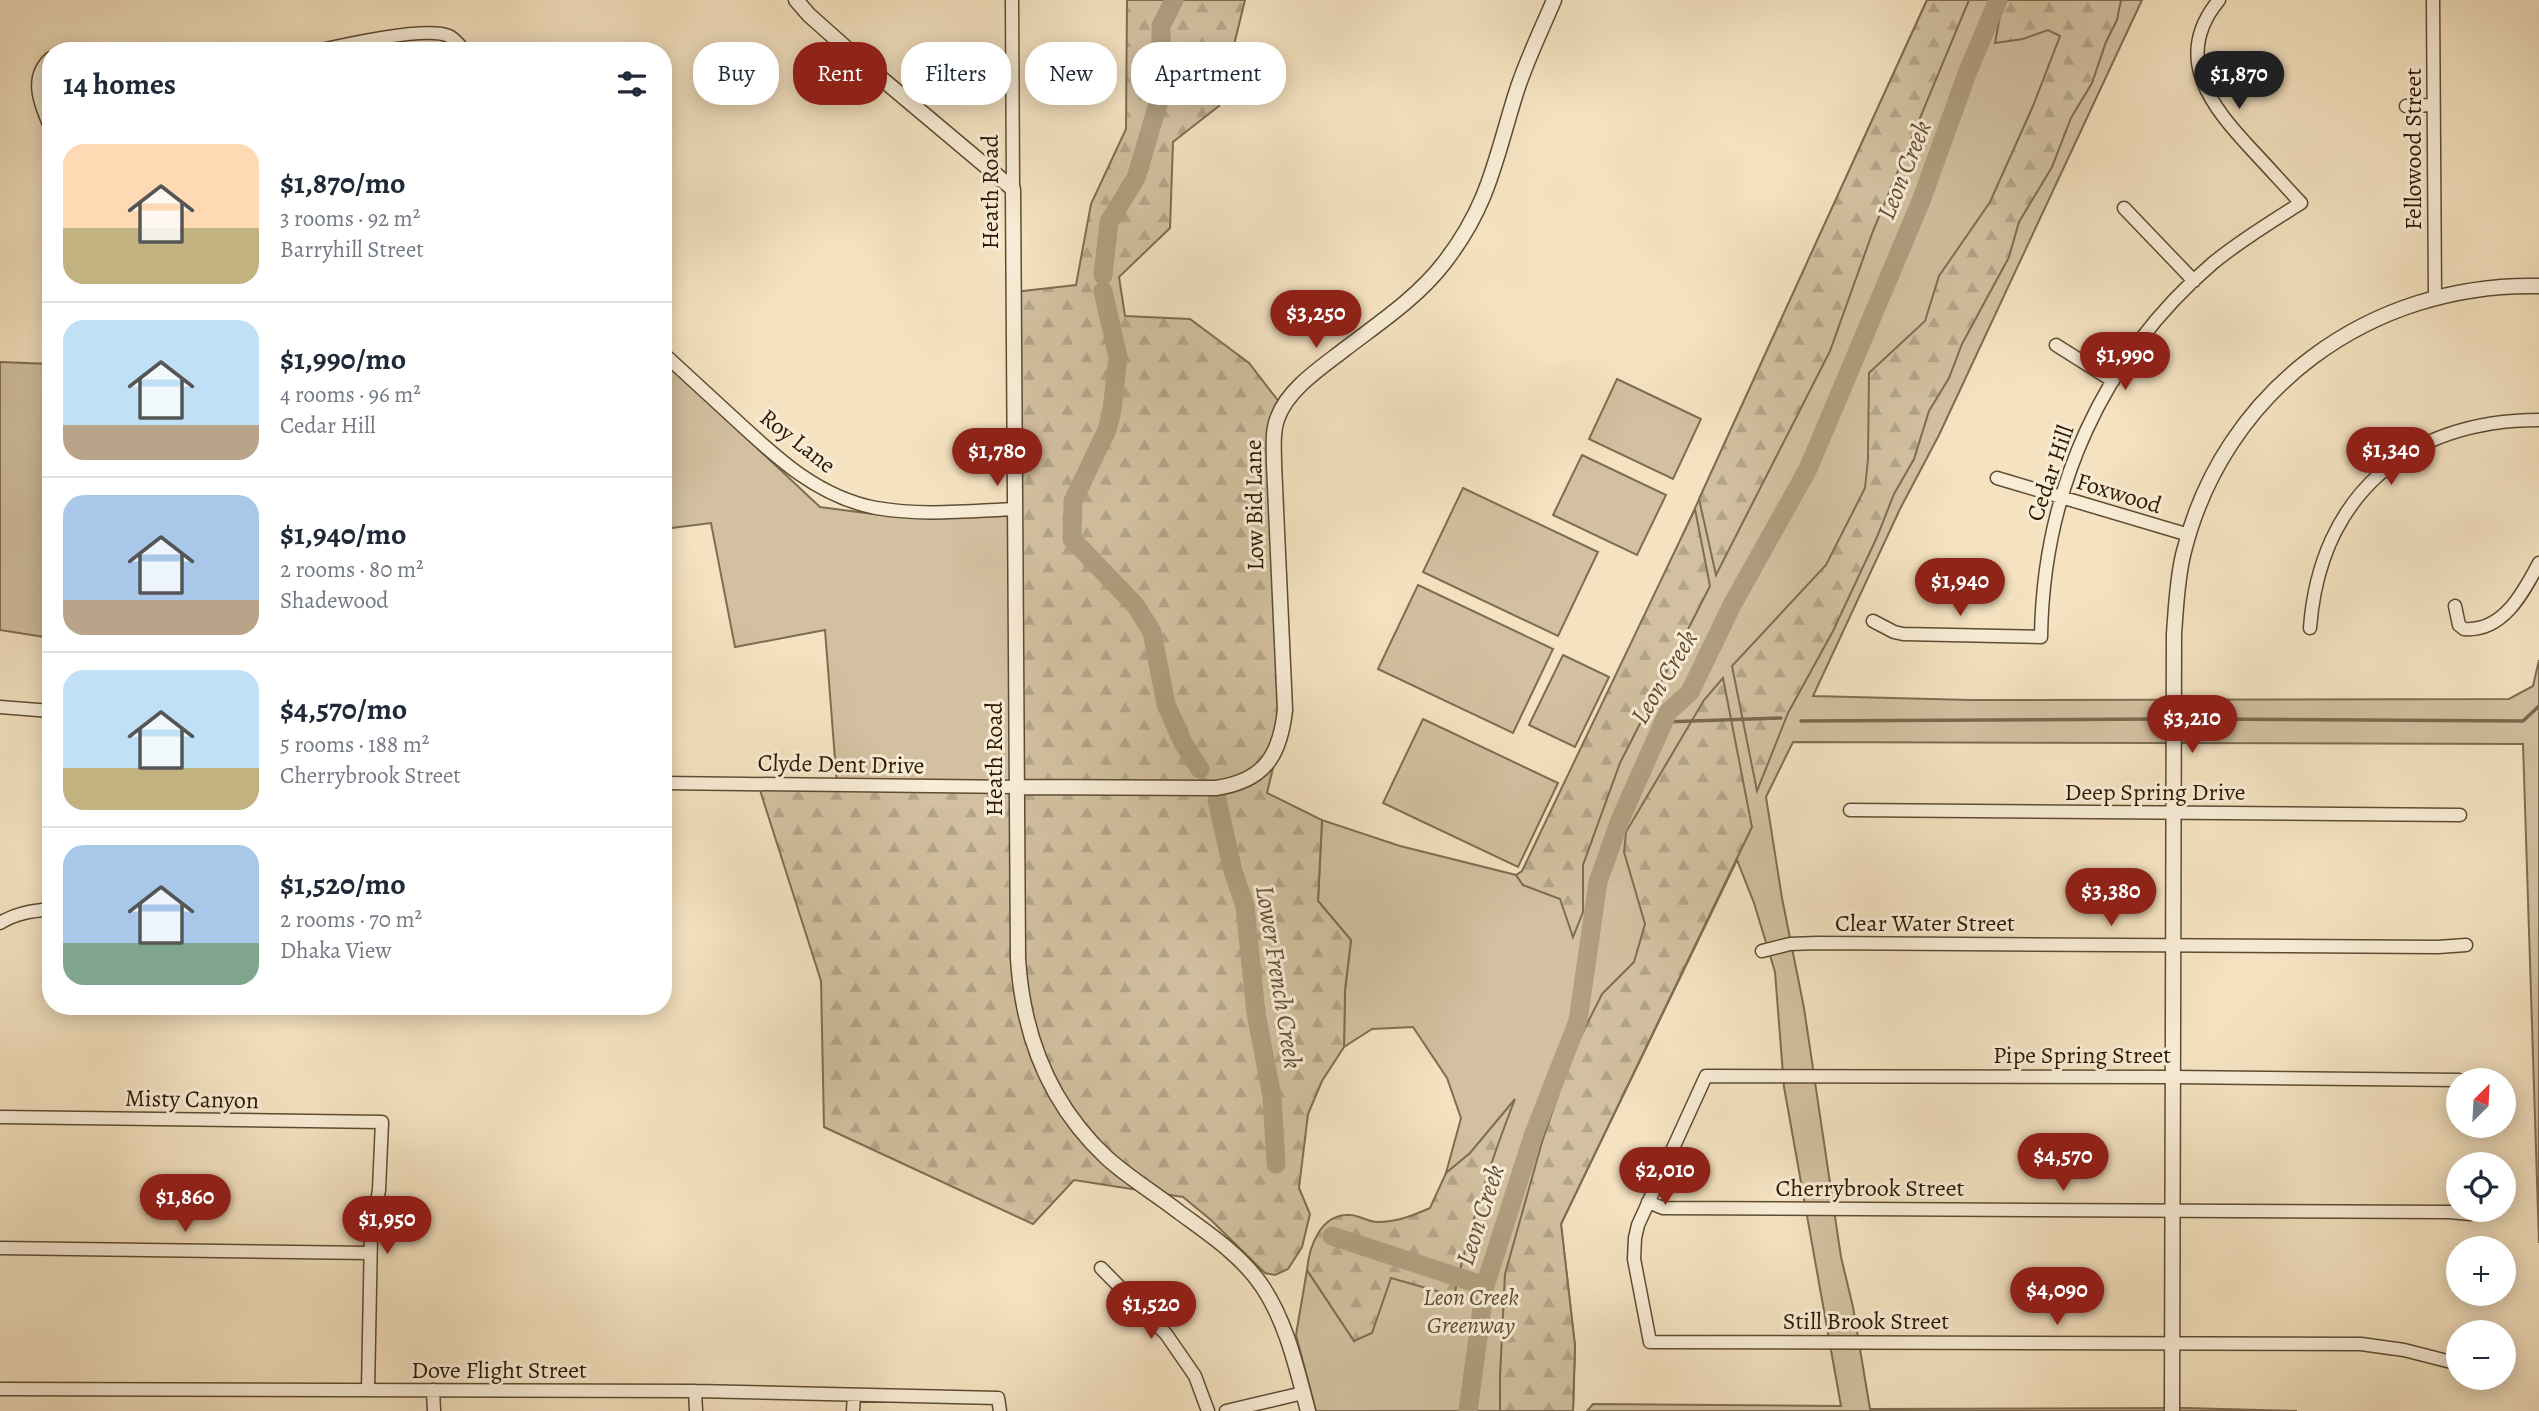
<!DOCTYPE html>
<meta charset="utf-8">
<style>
body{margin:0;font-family:Alegreya,serif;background:#f2f2f3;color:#1f2937;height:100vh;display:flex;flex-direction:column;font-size:26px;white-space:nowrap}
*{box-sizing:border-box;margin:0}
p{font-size:23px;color:#747a83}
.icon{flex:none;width:38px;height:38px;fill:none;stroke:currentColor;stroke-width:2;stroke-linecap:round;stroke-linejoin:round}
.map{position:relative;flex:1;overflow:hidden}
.details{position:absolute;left:42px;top:42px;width:630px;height:973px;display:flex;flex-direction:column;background:#fff;border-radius:28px;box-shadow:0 4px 18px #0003}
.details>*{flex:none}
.banner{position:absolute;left:693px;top:42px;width:665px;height:63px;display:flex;gap:14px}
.needle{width:46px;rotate:24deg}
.controls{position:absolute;left:2446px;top:1068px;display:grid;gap:14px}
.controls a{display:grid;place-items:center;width:70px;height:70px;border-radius:50%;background:#fff;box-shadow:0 4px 18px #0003;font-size:35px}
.price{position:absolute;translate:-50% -60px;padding:0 16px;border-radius:24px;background:#8f2418;color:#fff;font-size:23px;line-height:46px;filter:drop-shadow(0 2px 4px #0008)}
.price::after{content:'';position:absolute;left:50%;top:42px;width:21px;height:16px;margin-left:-10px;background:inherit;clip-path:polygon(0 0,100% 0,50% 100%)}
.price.active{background:#222;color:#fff}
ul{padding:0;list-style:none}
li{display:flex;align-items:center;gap:21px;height:175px;padding:0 21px}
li+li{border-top:2px solid #e0e1e3}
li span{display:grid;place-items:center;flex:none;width:196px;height:140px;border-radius:21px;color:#555}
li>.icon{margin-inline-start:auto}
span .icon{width:84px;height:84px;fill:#fffc;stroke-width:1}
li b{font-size:30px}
h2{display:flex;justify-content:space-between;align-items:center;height:84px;padding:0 21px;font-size:30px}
.pill{padding:0 24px;border-radius:28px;background:#fff;box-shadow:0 4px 18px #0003;font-size:24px;line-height:63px}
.pill.active{background:#8f2418;color:#fff}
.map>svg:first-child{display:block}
</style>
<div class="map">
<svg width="2539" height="1411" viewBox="0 0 2539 1411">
<defs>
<pattern id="forest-firs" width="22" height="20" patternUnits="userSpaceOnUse" patternTransform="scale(1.75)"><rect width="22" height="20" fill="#d2c0a0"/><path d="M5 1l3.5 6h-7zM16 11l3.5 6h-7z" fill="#b4a488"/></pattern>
</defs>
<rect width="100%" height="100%" fill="#f4e2c0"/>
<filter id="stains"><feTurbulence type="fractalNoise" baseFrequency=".00286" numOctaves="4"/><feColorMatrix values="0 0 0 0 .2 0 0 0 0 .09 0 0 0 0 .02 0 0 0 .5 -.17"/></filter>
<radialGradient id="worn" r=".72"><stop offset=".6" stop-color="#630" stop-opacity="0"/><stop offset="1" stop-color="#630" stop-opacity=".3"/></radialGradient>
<!-- green -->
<path fill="#d2c0a0" stroke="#7f6d51" stroke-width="2" d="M1927,0H2142L1939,435L1900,509L1813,696L1971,700L2509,699L2533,686L2539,660V1243L2523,744L1793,742L1766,797L1782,898L1804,1008L1841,1257L1853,1307L1870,1409L2185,1408L2297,1411H1587L1593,1404L1841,1406L1784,1087L1775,972L1754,903L1737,860L1561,1224L1575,1346L1573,1411H1316L1296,1335L1307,1270L1354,1341L1368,1267L1452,1201L1461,1161L1446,1173L1461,1118L1447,1078L1413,1027L1372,1029L1344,1047L1345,990L1351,940L1318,901L1322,820L1400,846L1516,875L1523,885Z
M446,44L451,51H378L379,47Z
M663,360L820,507L873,514L1015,509L1018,787L837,785L825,630L735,647L711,523L663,529Z
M0,362L51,364V638L0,630Z
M1617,379L1701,419L1673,479L1589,439Z
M1582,455L1666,495L1637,555L1553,515Z
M1463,488L1598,552L1558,636L1423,572Z
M1418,585L1553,649L1513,733L1378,669Z
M1563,655L1609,677L1575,747L1529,725Z
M1423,719L1558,783L1518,867L1383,803Z"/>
<!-- forest -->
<path fill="url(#forest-firs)" stroke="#7f6d51" stroke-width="2" d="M1127,0H1245L1219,106L1173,142L1170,228L1119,277L1125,316L1190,319L1249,363L1283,407L1278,416L1283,726L1267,793L1322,820L1318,901L1351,940L1345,990L1344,1047L1322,1081L1308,1114L1299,1188L1310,1214L1302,1247L1288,1269L1275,1275L1265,1273L1211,1220L1183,1197L1074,1180L1033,1224L824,1127L821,981L758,784L1017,787L1013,292L1076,285L1091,204L1126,129Z
M1927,0H1969L1873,231L1830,351L1716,575L1699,499Z
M2003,0H2121L2117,20L2106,42L2092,83L2071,118L2052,167L2019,222L2009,257L1962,344L1949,378L1929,411L1914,459L1894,494L1877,537L1833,631L1788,713L1757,791L1732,666L1826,565L1865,488L1868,459L1869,373L1925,321L1939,276L1990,202L2033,106L2060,36L2048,30L2023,39L1995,43Z
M1695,509L1710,586L1620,763L1583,865V912L1573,937L1560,899L1523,885L1516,875L1522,871Z
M1723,678L1752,827L1561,1224L1575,1346L1573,1411H1500V1376L1505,1274L1542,1142L1572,1054L1602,994L1634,962L1645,924L1624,852L1626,832L1704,700Z
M1515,1099C1490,1163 1469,1228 1454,1296L1391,1278L1372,1333L1354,1341L1307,1270C1309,1248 1320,1213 1350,1215C1359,1215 1368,1222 1377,1222C1397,1222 1412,1216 1430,1208L1446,1173L1470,1153Z"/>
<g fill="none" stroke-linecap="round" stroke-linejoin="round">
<!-- stream -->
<path stroke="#7b694d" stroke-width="3.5" d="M2184,719L2523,721L2539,706
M1801,721L2162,719
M1663,722L1781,718"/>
<!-- river -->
<path stroke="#b09e7f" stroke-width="19" d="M1103,275L1109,222L1136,178L1161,94V26L1174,0
M1103,291L1118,357L1112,410L1107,430L1073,501L1072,539L1136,606L1152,632L1166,704L1183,743L1200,769
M1217,800L1233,871L1245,906L1256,1013L1272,1097L1276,1164
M1332,1236L1485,1286
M1468,1411L1485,1286L1533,1136L1578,1021L1598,882L1620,820L1668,712L1690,692L1732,605L1808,469L1921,201L1968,71L1998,0"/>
<!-- minor casing -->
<g stroke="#5e4c32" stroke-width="15">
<path id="minor" d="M1012,0L1013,189
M2433,0L2435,297
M91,51H208
M317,51C343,45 427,26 449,36C454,38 460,46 465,51
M51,58C28,78 41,105 51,129
M2406,106L2433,105
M2124,208L2194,281
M2056,345L2113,381
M663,353C688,376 713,399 738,422C779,460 819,497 876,508C922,516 969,511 1015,509
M1997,478L2189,535
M2455,606L2459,625L2464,629C2503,632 2523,593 2539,563
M1873,621L1894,632L1903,634L2041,637C2043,491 2102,358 2213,263C2241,240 2271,222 2301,203C2285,186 2269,168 2253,151C2212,107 2171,58 2219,0
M2310,628C2320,496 2408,420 2539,420
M0,707L51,711
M663,783L1018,787
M1850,810L2460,815
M0,923C16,913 32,911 51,909
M1762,951L1790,944L1817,943L2438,947L2466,945
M2459,1080L2173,1077L1706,1076L1638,1225L1635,1238L1634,1259L1650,1342L2361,1344L2404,1350L2459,1364
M0,1117L382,1122L379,1190L371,1234L368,1390
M1648,1202L1663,1208L2449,1212L2471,1214
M0,1248L370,1253
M1101,1268L1166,1334L1195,1376L1208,1411
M0,1389L695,1391L998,1398L1000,1411
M433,1390L434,1411
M695,1391L696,1411
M853,1411L854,1395
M1226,1411L1303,1393"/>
</g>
<!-- tertiary casing -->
<g stroke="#5e4c32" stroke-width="17">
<path id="tertiary" d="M796,0L809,15L863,63L1013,189L1018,959C1023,1036 1050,1105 1107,1158C1129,1178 1156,1194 1179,1212C1209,1234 1241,1255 1262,1286C1287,1323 1297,1370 1308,1411
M1018,787L1216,788C1264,781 1280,756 1285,710L1274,464C1274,449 1272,431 1278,417C1288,389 1322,367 1345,349C1379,323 1417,298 1444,263C1489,205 1495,160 1516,93C1526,61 1541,31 1554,0
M2172,1411L2174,634C2176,607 2177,581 2183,555C2223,389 2371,282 2539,286"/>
</g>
<!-- minor -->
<use href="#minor" stroke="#f8ecd6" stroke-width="12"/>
<!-- tertiary -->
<use href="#tertiary" stroke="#f8ecd6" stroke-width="14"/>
</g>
<g text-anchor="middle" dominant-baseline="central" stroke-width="6" stroke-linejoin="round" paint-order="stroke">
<!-- street labels -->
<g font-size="24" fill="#2c1a02" stroke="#f8ecd6">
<text transform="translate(2413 149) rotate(-90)">Fellowood Street</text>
<text transform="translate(990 192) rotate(-90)">Heath Road</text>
<text transform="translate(798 441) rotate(38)">Roy Lane</text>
<text transform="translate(2050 473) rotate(-71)">Cedar Hill</text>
<text transform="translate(2119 493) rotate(17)">Foxwood</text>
<text transform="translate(1254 505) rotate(-91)">Low Bid Lane</text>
<text transform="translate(994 759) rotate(-90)">Heath Road</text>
<text transform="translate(841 764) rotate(1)">Clyde Dent Drive</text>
<text x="2155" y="792">Deep Spring Drive</text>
<text x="1925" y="923">Clear Water Street</text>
<text x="2082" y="1055">Pipe Spring Street</text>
<text transform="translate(192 1099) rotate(1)">Misty Canyon</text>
<text x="1870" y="1188">Cherrybrook Street</text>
<text x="1866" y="1321">Still Brook Street</text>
<text x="499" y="1370">Dove Flight Street</text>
</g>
<!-- park labels -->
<g font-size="24" font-style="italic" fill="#5e4c31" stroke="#f8ecd6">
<text x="1471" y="1297">Leon Creek<tspan x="1471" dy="28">Greenway</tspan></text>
</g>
<!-- water labels -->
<g font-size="26" font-style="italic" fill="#614f34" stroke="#f8ecd6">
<text transform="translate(1904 170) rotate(-68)">Leon Creek</text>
<text transform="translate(1664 677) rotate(-59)">Leon Creek</text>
<text transform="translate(1279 977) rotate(81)">Lower French Creek</text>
<text transform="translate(1480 1215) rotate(-72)">Leon Creek</text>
</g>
</g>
<rect width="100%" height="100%" filter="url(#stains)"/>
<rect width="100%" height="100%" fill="url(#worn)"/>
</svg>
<div class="controls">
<a><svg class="needle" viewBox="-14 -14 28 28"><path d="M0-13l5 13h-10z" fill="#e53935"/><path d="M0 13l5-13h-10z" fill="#747a83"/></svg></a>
<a><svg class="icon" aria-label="locate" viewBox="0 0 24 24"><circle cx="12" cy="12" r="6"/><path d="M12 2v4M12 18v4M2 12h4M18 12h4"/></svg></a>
<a>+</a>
<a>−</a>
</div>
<b class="price active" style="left:2239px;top:111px">$1,870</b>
<b class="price" style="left:1316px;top:350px">$3,250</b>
<b class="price" style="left:2125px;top:392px">$1,990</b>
<b class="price" style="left:2391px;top:487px">$1,340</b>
<b class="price" style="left:997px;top:488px">$1,780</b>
<b class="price" style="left:1960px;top:618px">$1,940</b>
<b class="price" style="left:2192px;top:755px">$3,210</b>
<b class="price" style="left:2111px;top:928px">$3,380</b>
<b class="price" style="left:2063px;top:1193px">$4,570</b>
<b class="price" style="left:1665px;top:1207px">$2,010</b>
<b class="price" style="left:185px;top:1234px">$1,860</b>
<b class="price" style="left:387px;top:1256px">$1,950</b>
<b class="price" style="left:2057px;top:1327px">$4,090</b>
<b class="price" style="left:1151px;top:1341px">$1,520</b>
<div class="banner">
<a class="pill">Buy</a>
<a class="pill active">Rent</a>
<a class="pill">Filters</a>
<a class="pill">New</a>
<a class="pill">Apartment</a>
</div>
<section class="details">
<h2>14 homes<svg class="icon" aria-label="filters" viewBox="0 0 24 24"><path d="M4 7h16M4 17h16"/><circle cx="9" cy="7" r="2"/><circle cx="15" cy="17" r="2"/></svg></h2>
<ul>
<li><span style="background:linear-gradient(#ffd9b3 60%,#c2b280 0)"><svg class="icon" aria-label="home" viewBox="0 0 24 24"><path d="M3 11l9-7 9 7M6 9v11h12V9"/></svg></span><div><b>$1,870/mo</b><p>3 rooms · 92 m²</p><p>Barryhill Street</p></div></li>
<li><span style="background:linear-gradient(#bfe0f5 75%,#b9a48a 0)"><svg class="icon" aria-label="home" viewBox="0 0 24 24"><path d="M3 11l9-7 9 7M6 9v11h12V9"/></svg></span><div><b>$1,990/mo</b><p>4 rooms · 96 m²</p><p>Cedar Hill</p></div></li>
<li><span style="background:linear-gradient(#a9c7e8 75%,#b9a48a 0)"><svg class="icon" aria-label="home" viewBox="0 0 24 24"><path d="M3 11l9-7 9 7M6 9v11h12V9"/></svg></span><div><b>$1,940/mo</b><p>2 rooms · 80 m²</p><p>Shadewood</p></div></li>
<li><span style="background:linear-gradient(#bfe0f5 70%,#c2b280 0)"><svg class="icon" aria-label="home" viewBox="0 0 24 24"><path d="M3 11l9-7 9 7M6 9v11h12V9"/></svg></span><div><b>$4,570/mo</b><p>5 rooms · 188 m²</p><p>Cherrybrook Street</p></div></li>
<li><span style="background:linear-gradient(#a9c7e8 70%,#7fa58c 0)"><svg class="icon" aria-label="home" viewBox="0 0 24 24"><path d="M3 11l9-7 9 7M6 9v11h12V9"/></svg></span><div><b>$1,520/mo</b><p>2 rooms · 70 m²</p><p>Dhaka View</p></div></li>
</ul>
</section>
</div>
